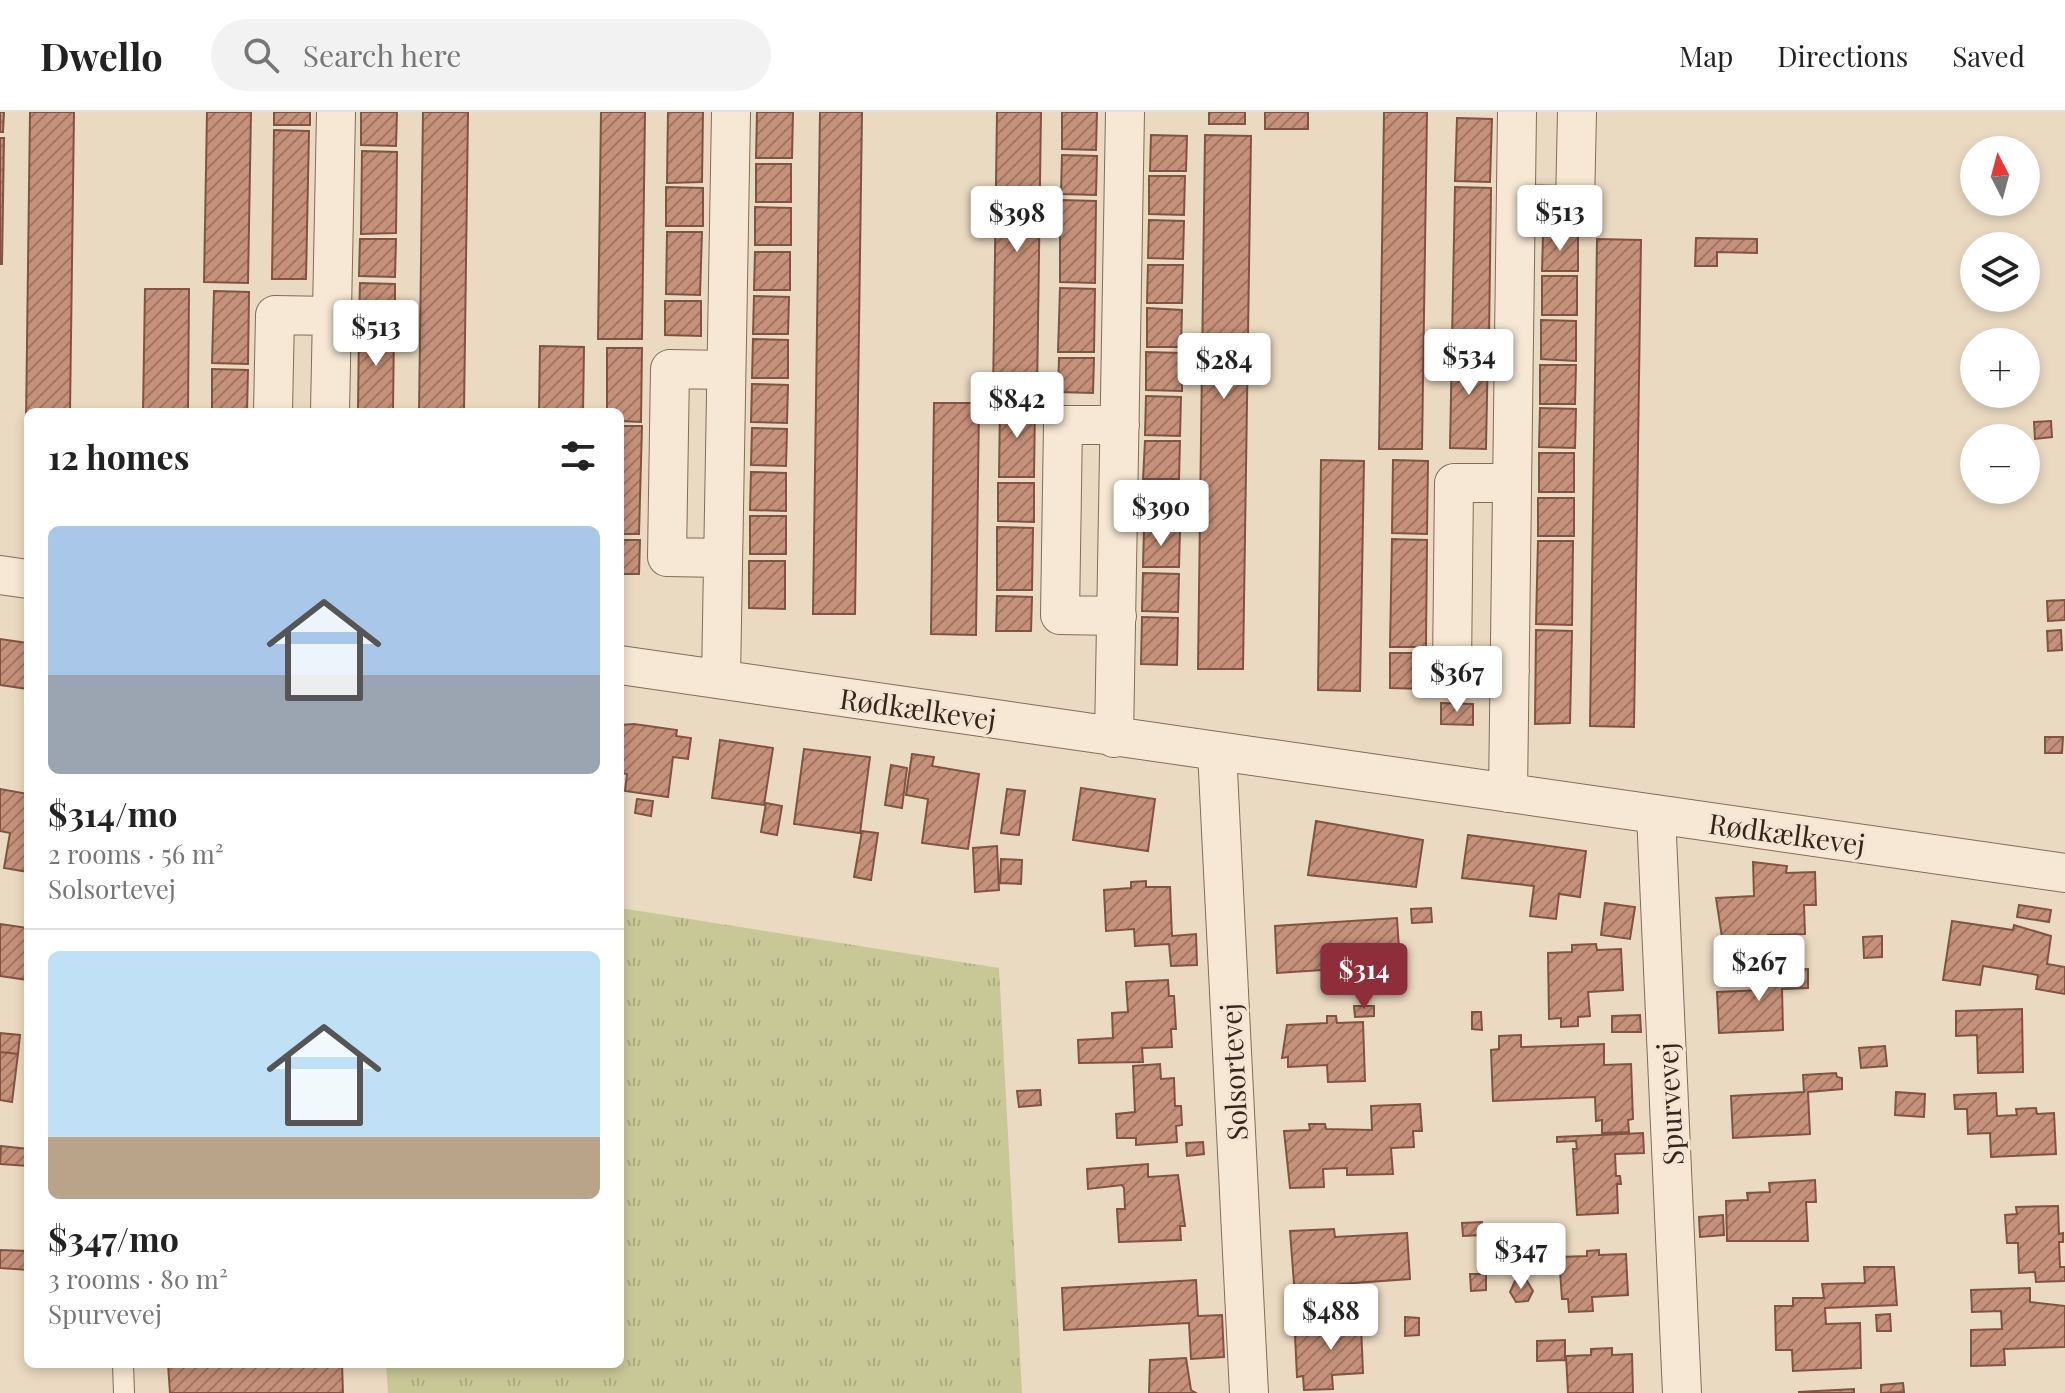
<!DOCTYPE html>
<meta charset="utf-8">
<style>
body{margin:0;font-family:"Playfair Display",serif;background:#f2f2f2;color:#222;height:100vh;display:flex;flex-direction:column;font-size:30px;white-space:nowrap}
*{box-sizing:border-box;margin:0}
p{font-size:26px;color:#767676}
.icon{flex:none;width:44px;height:44px;fill:none;stroke:currentColor;stroke-width:2;stroke-linecap:round;stroke-linejoin:round}
.map{position:relative;flex:1;overflow:hidden}
.side{position:absolute;left:24px;top:296px;width:600px;height:960px;display:flex;flex-direction:column;background:#fff;border-radius:12px;box-shadow:0 4px 12px #0003}
.side>*{flex:none}
.needle{width:52px;rotate:354deg}
.controls{position:absolute;left:1960px;top:24px;display:grid;gap:16px}
.controls a{display:grid;place-items:center;width:80px;height:80px;border-radius:50%;background:#fff;box-shadow:0 4px 12px #0003;font-size:40px}
.price{position:absolute;translate:-50% -68px;padding:0 18px;border-radius:8px;background:#fff;color:#222;font-size:26px;line-height:52px;filter:drop-shadow(0 2px 4px #0008)}
.price::after{content:'';position:absolute;left:50%;top:48px;width:24px;height:18px;margin-left:-12px;background:inherit;clip-path:polygon(0 0,100% 0,50% 100%)}
.price.selected{background:#8e2e3b;color:#fff}
ul{padding:0;list-style:none}
li{display:grid;align-content:center;gap:16px;height:424px;padding:0 24px}
li+li{border-top:2px solid #e0e0e0}
li span{display:grid;place-items:center;height:248px;border-radius:12px;color:#555}
li>.icon{margin-inline-start:auto}
span .icon{width:144px;height:144px;fill:#fffc;stroke-width:1}
li b{font-size:34px}
h2{display:flex;justify-content:space-between;align-items:center;height:96px;padding:0 24px;font-size:34px}
header{display:flex;align-items:center;gap:48px;box-sizing:border-box;height:112px;padding:0 40px;background:#fff;border-bottom:2px solid #e0e0e0}
header strong{font-size:38px}
nav{display:flex;gap:44px;margin-inline-start:auto;font-size:28px}
.search{width:560px;height:72px;background:#f2f2f2;display:flex;align-items:center;gap:20px;box-sizing:border-box;padding:0 28px;border-radius:44px;color:#767676;font-size:30px}
.map>svg:first-child{display:block}
</style>
<header>
<strong>Dwello</strong>
<div class="search"><svg class="icon" aria-label="search" viewBox="0 0 24 24"><circle cx="10" cy="10" r="6"/><path d="M15 15l6 6"/></svg>Search here</div>
<nav><a>Map</a><a>Directions</a><a>Saved</a></nav>
</header>
<div class="map">
<svg width="2065" height="1281" viewBox="0 0 2065 1281">
<defs>
<pattern id="grass-tufts" width="24" height="20" patternUnits="userSpaceOnUse" patternTransform="scale(2)"><rect width="24" height="20" fill="#c8c897"/><path d="M3 7l-1-3M5 7V3M7 7l1-3M15 17l-1-3M17 17v-4M19 17l1-3" fill="none" stroke="#acac82"/></pattern>
<pattern id="building-hatch" width="6" height="6" patternUnits="userSpaceOnUse" patternTransform="scale(2)"><rect width="6" height="6" fill="#c6917a"/><path d="M-1 1l2-2M0 6l6-6M5 7l2-2" fill="none" stroke="#a27663"/></pattern>
</defs>
<rect width="100%" height="100%" fill="#ebdac2"/>
<!-- grass -->
<path fill="url(#grass-tufts)" d="M620,796L999,856L1022,1281H388L386,1252H620Z"/>
<!-- building -->
<path fill="url(#building-hatch)" stroke="#815342" stroke-width="2" d="M0,0H4L3,20H0Z
M30,0H74L70,300H28V387H25Z
M207,0H251L248,171L204,170Z
M274,0H310V13H274Z
M361,0H397L396,34L361,33Z
M423,0H468L464,300H419Z
M601,0H645L642,227H598Z
M668,0H703L702,70L667,71Z
M757,0H793L792,46H756Z
M820,0H862L855,502H813Z
M997,0H1041L1037,283H993Z
M1062,0H1097L1096,38L1062,37Z
M1209,0H1245V12H1209Z
M1265,0H1308V17H1265Z
M1384,0H1427L1422,337H1379Z
M1457,6L1492,7L1490,70L1455,69Z
M274,18L309,19L306,167H272Z
M1151,23L1187,24L1186,59H1150Z
M1205,23L1251,24L1243,557H1198Z
M0,26H4L2,152H0Z
M362,39L397,40L396,121L361,122Z
M1062,43L1097,44L1096,83L1061,82Z
M756,52H791V90H756Z
M1149,64H1185L1184,103L1149,102Z
M666,75L703,76V114H666Z
M1455,75L1491,76L1489,228L1452,227Z
M1060,88L1096,89L1095,171L1060,170Z
M755,95L791,96V133H755Z
M1149,108L1184,109L1183,147L1148,146Z
M667,120H702L700,183L666,182Z
M1543,123L1578,124V159H1542Z
M1696,126L1757,127V141L1717,140V154H1695Z
M360,127H396L395,165L359,164Z
M1597,127L1641,128L1634,615L1590,614Z
M755,140H790V178H754Z
M1148,153H1183L1182,191H1147Z
M1542,164H1577V203H1542Z
M360,171L395,172V210L359,209Z
M1060,176L1095,177L1094,240H1058Z
M145,177H189L188,300H143Z
M214,179L249,180L248,252L212,251Z
M754,184L789,185L788,222H753Z
M665,189H701V224L665,223Z
M1147,196L1182,198L1181,235H1147Z
M1541,208L1576,209V249L1541,247Z
M359,215H394L393,298L358,297Z
M753,227L788,228V266H752Z
M1452,233L1488,234L1486,337L1450,336Z
M540,234L584,235L583,300H539Z
M607,236H642L641,310L620,309V300H607Z
M1146,240L1182,241V279L1146,278Z
M1059,246H1094L1093,281L1058,280Z
M1540,253H1576L1575,292H1540Z
M212,257L248,258L247,300H212Z
M752,272L788,273L787,311L751,310Z
M1146,284L1181,285L1180,324L1145,323Z
M934,291H979L976,523L931,522Z
M1000,292H1035L1034,365H999Z
M1540,296L1576,297L1575,336L1539,335Z
M2051,309L2052,325L2035,327L2034,310Z
M620,314H642L639,422H620Z
M752,316L787,317L786,354L751,353Z
M1145,329H1180L1179,367H1143Z
M1539,341H1574V380H1539Z
M1321,348L1364,349L1360,579L1318,578Z
M1393,348L1428,349L1427,422L1392,421Z
M751,360L786,361V399L750,398Z
M998,371H1034V410L998,409Z
M1144,373L1180,374V412H1143Z
M1538,386H1574V424H1538Z
M750,404H786V442H750Z
M997,415L1033,416L1032,478H997Z
M1144,416L1180,417L1179,455H1143Z
M1392,427L1427,428L1426,535H1390Z
M620,428H640L639,462H620Z
M1538,429H1573L1572,513L1536,512Z
M749,449H785V497L749,496Z
M1143,461L1179,462L1178,500L1142,499Z
M997,484L1032,485L1031,519H996Z
M2065,488V508L2048,509L2047,489Z
M1142,505L1178,506L1177,553L1141,552Z
M1536,518L1572,519L1570,611L1535,612Z
M2061,518L2062,538L2048,539L2047,519Z
M0,527L28,531V577L0,573Z
M1390,541H1426L1425,577L1390,576Z
M1441,591L1473,592V613L1441,612Z
M634,612L677,618L676,624L691,626L688,647L673,645L668,685L625,679L627,662L620,661V613Z
M2045,625H2063L2062,641H2045Z
M720,628L773,636L764,693L712,686Z
M804,637L870,645L860,721L794,712Z
M912,642L934,645L932,654L979,662L968,737L922,731L928,687L906,683Z
M891,653L907,656L902,696L885,693Z
M1081,676L1155,687L1148,739L1073,728Z
M0,677L28,682V760L4,756L10,721L0,719Z
M1007,677L1025,679L1019,723L1001,721Z
M637,687L653,689L651,704L635,701Z
M766,691L782,694L777,723L761,720Z
M1316,709L1423,728L1416,775L1308,763Z
M862,719L878,721L871,768L854,765Z
M1468,723L1586,739L1580,785L1559,782L1556,807L1530,804L1534,774L1462,766Z
M997,734L999,778L975,780L973,736Z
M1001,747L1022,748L1021,772L1000,771Z
M1753,750L1787,754L1786,761L1815,760L1816,793H1804L1805,822L1768,823L1767,851L1726,852L1716,786L1754,784Z
M1146,769V775H1170L1172,824L1196,822L1197,853L1171,854L1169,832L1135,834L1134,817L1106,819L1104,778L1131,776V770Z
M1605,791L1635,795L1630,827L1601,823Z
M2019,793L2051,798L2049,810L2017,805Z
M1431,796L1432,810L1412,811L1411,797Z
M1397,806L1400,853L1277,861L1275,814Z
M1952,809L2013,818L2014,813L2051,824L2047,852L2065,855V882L2036,877L2038,863L1983,854L1980,873L1943,868Z
M0,812L28,816V868L0,864Z
M1882,824V845L1864,846L1863,825Z
M1596,832L1597,838L1621,837L1623,878L1588,880L1590,904L1578,905V914L1561,915V906L1549,907L1548,841L1572,840V833Z
M1808,857V876L1782,877L1783,918L1719,921L1717,880L1762,878L1761,858Z
M1168,868L1169,884H1174L1176,917H1171L1172,935L1142,936L1143,950L1079,951L1078,928L1113,926L1112,901L1128,900L1126,870Z
M1354,894H1374V904L1355,905Z
M2022,897L2023,960L1978,961L1977,923L1956,924V899Z
M1472,900H1481L1482,918L1472,917Z
M1640,903L1641,920H1612V904Z
M1327,904H1336L1337,911L1363,910L1365,969L1328,970L1327,953L1288,955V945L1282,946L1287,913L1327,911Z
M0,921L20,923L18,942L0,940Z
M1521,923V935L1604,932V953L1631,952L1633,1007L1628,1008L1629,1020L1602,1021V1008L1596,1009L1595,985L1493,989L1491,938L1499,937V924Z
M1885,934L1887,954L1861,956L1859,936Z
M0,940L18,942L12,990L0,988Z
M1160,952L1161,967L1174,966L1175,994H1181L1182,1013L1176,1014L1177,1030L1136,1033V1026H1117L1116,1002L1135,1000L1133,954Z
M1836,961L1837,965L1842,966V977L1808,980L1810,1022L1733,1026L1731,984L1804,980L1803,963Z
M1040,978L1041,993L1019,995L1017,979Z
M1896,980L1925,982L1924,1005L1895,1003Z
M1996,981L1997,1004L2017,1003L2016,997L2036,996L2037,1002L2054,1001L2056,1042L1991,1045L1990,1021L1968,1022L1967,997H1955L1954,983Z
M1420,992L1422,1019H1413L1414,1035L1391,1036L1393,1062L1347,1063V1056L1323,1057L1324,1075L1290,1076L1284,1019L1310,1018L1309,1012H1325L1326,1017L1372,1018L1371,994Z
M1643,1021L1644,1041L1615,1042L1616,1064H1620L1621,1072H1617L1618,1101L1577,1103L1573,1037H1577L1576,1029L1557,1030V1025Z
M1203,1030L1204,1042L1187,1044L1186,1031Z
M1,1034L28,1037V1054L0,1052Z
M1148,1052V1065L1178,1063L1185,1114H1180L1181,1128L1119,1130L1117,1097H1125L1124,1076L1122,1073L1088,1077L1087,1057Z
M1815,1068L1816,1090H1806L1808,1129H1727L1726,1089L1748,1088L1747,1081L1770,1080L1769,1071Z
M2058,1094L2059,1122L2063,1121V1130H2059L2060,1155H2065V1169L2036,1170L2035,1160L2019,1161L2018,1131H2007L2005,1103L2017,1102L2016,1095Z
M1723,1103L1724,1123L1700,1125L1699,1105Z
M1482,1110L1483,1123L1463,1124L1462,1111Z
M1334,1117L1335,1125L1407,1121L1410,1167L1340,1172L1341,1182L1295,1185L1290,1119Z
M1557,1128L1558,1144L1518,1147L1517,1130Z
M0,1138L28,1139V1158L0,1156Z
M1599,1138V1143L1626,1142L1628,1183L1592,1185L1593,1199L1569,1200L1568,1187H1562L1559,1145L1587,1144V1139Z
M1864,1155H1894L1897,1193L1825,1196L1826,1212L1860,1211L1861,1256L1793,1259L1792,1238H1776L1775,1194H1793V1186H1824L1822,1172L1865,1171Z
M1470,1162H1486V1178L1471,1179Z
M1196,1168L1198,1204L1222,1203L1224,1245L1191,1247L1189,1211L1064,1218L1062,1176Z
M1515,1169H1527L1533,1179L1528,1189L1516,1190L1510,1180Z
M2030,1176V1190L2065,1194V1235L2004,1237L2005,1253L1971,1254V1218L2002,1217L2001,1199L1972,1200L1971,1178Z
M1367,1202L1368,1213H1361L1363,1261L1332,1263L1333,1277L1304,1278L1303,1264L1297,1265L1295,1223L1323,1222L1322,1217L1330,1216L1329,1204Z
M1890,1202L1891,1219H1877L1876,1203Z
M1405,1205L1419,1206V1223L1405,1224Z
M1565,1228V1248L1537,1249V1229Z
M1612,1236V1243L1632,1242L1633,1281H1568L1566,1244L1591,1243V1237Z
M1186,1246L1191,1278L1196,1281H1149L1150,1248Z
M168,1252H342L343,1281H170Z
M1903,1271L1904,1280L1881,1281V1273Z
M1854,1277V1281H1799V1280Z"/>
<g fill="none" stroke-linecap="round" stroke-linejoin="round">
<!-- service casing -->
<g stroke="#836b5a" stroke-width="22">
<path id="service" d="M123,1252L124,1281"/>
</g>
<!-- minor casing -->
<g stroke="#836b5a" stroke-width="40">
<path id="minor" d="M1516,92L1575,93L1577,0
M273,300L275,203L332,204
M330,300L336,0
M723,446L667,445L670,257L726,258
M0,463L28,467
M1117,504L1060,503L1063,313H1120
M620,553L2065,761
M1510,559L1452,558L1454,371H1512
M721,567L731,0
M1114,626L1125,0
M1217,639L1249,1281
M1508,681L1517,0
M1656,702L1682,1281"/>
</g>
<!-- service -->
<use href="#service" stroke="#f6e8d4" stroke-width="20"/>
<!-- minor -->
<use href="#minor" stroke="#f6e8d4" stroke-width="38"/>
</g>
<g text-anchor="middle" dominant-baseline="central" stroke-width="6" stroke-linejoin="round" paint-order="stroke">
<!-- street labels -->
<g font-size="28" fill="#34261e" stroke="#f3e5d1">
<text transform="translate(918 596) rotate(8)">Rødkælkevej</text>
<text transform="translate(1787 721) rotate(8)">Rødkælkevej</text>
<text transform="translate(1233 960) rotate(-93)">Solsortevej</text>
<text transform="translate(1669 992) rotate(-93)">Spurvevej</text>
</g>
</g>
</svg>
<div class="controls">
<a><svg class="needle" viewBox="-14 -14 28 28"><path d="M0-13l5 13h-10z" fill="#e53935"/><path d="M0 13l5-13h-10z" fill="#767676"/></svg></a>
<a><svg class="icon" aria-label="layers" viewBox="0 0 24 24"><path d="M12 4l9 5-9 5-9-5zM3 14l9 5 9-5"/></svg></a>
<a>+</a>
<a>−</a>
</div>
<b class="price" style="left:1560px;top:141px">$513</b>
<b class="price" style="left:1017px;top:142px">$398</b>
<b class="price" style="left:376px;top:256px">$513</b>
<b class="price" style="left:1469px;top:285px">$534</b>
<b class="price" style="left:1224px;top:289px">$284</b>
<b class="price" style="left:1017px;top:328px">$842</b>
<b class="price" style="left:1161px;top:436px">$390</b>
<b class="price" style="left:1457px;top:602px">$367</b>
<b class="price" style="left:1759px;top:891px">$267</b>
<b class="price selected" style="left:1364px;top:899px">$314</b>
<b class="price" style="left:1521px;top:1179px">$347</b>
<b class="price" style="left:1331px;top:1240px">$488</b>
<section class="side">
<h2>12 homes<svg class="icon" aria-label="filters" viewBox="0 0 24 24"><path d="M4 7h16M4 17h16"/><circle cx="9" cy="7" r="2"/><circle cx="15" cy="17" r="2"/></svg></h2>
<ul>
<li><span style="background:linear-gradient(#a9c7e8 60%,#9aa5b1 0)"><svg class="icon" aria-label="home" viewBox="0 0 24 24"><path d="M3 11l9-7 9 7M6 9v11h12V9"/></svg></span><div><b>$314/mo</b><p>2 rooms · 56 m²</p><p>Solsortevej</p></div></li>
<li><span style="background:linear-gradient(#bfe0f5 75%,#b9a48a 0)"><svg class="icon" aria-label="home" viewBox="0 0 24 24"><path d="M3 11l9-7 9 7M6 9v11h12V9"/></svg></span><div><b>$347/mo</b><p>3 rooms · 80 m²</p><p>Spurvevej</p></div></li>
</ul>
</section>
</div>
